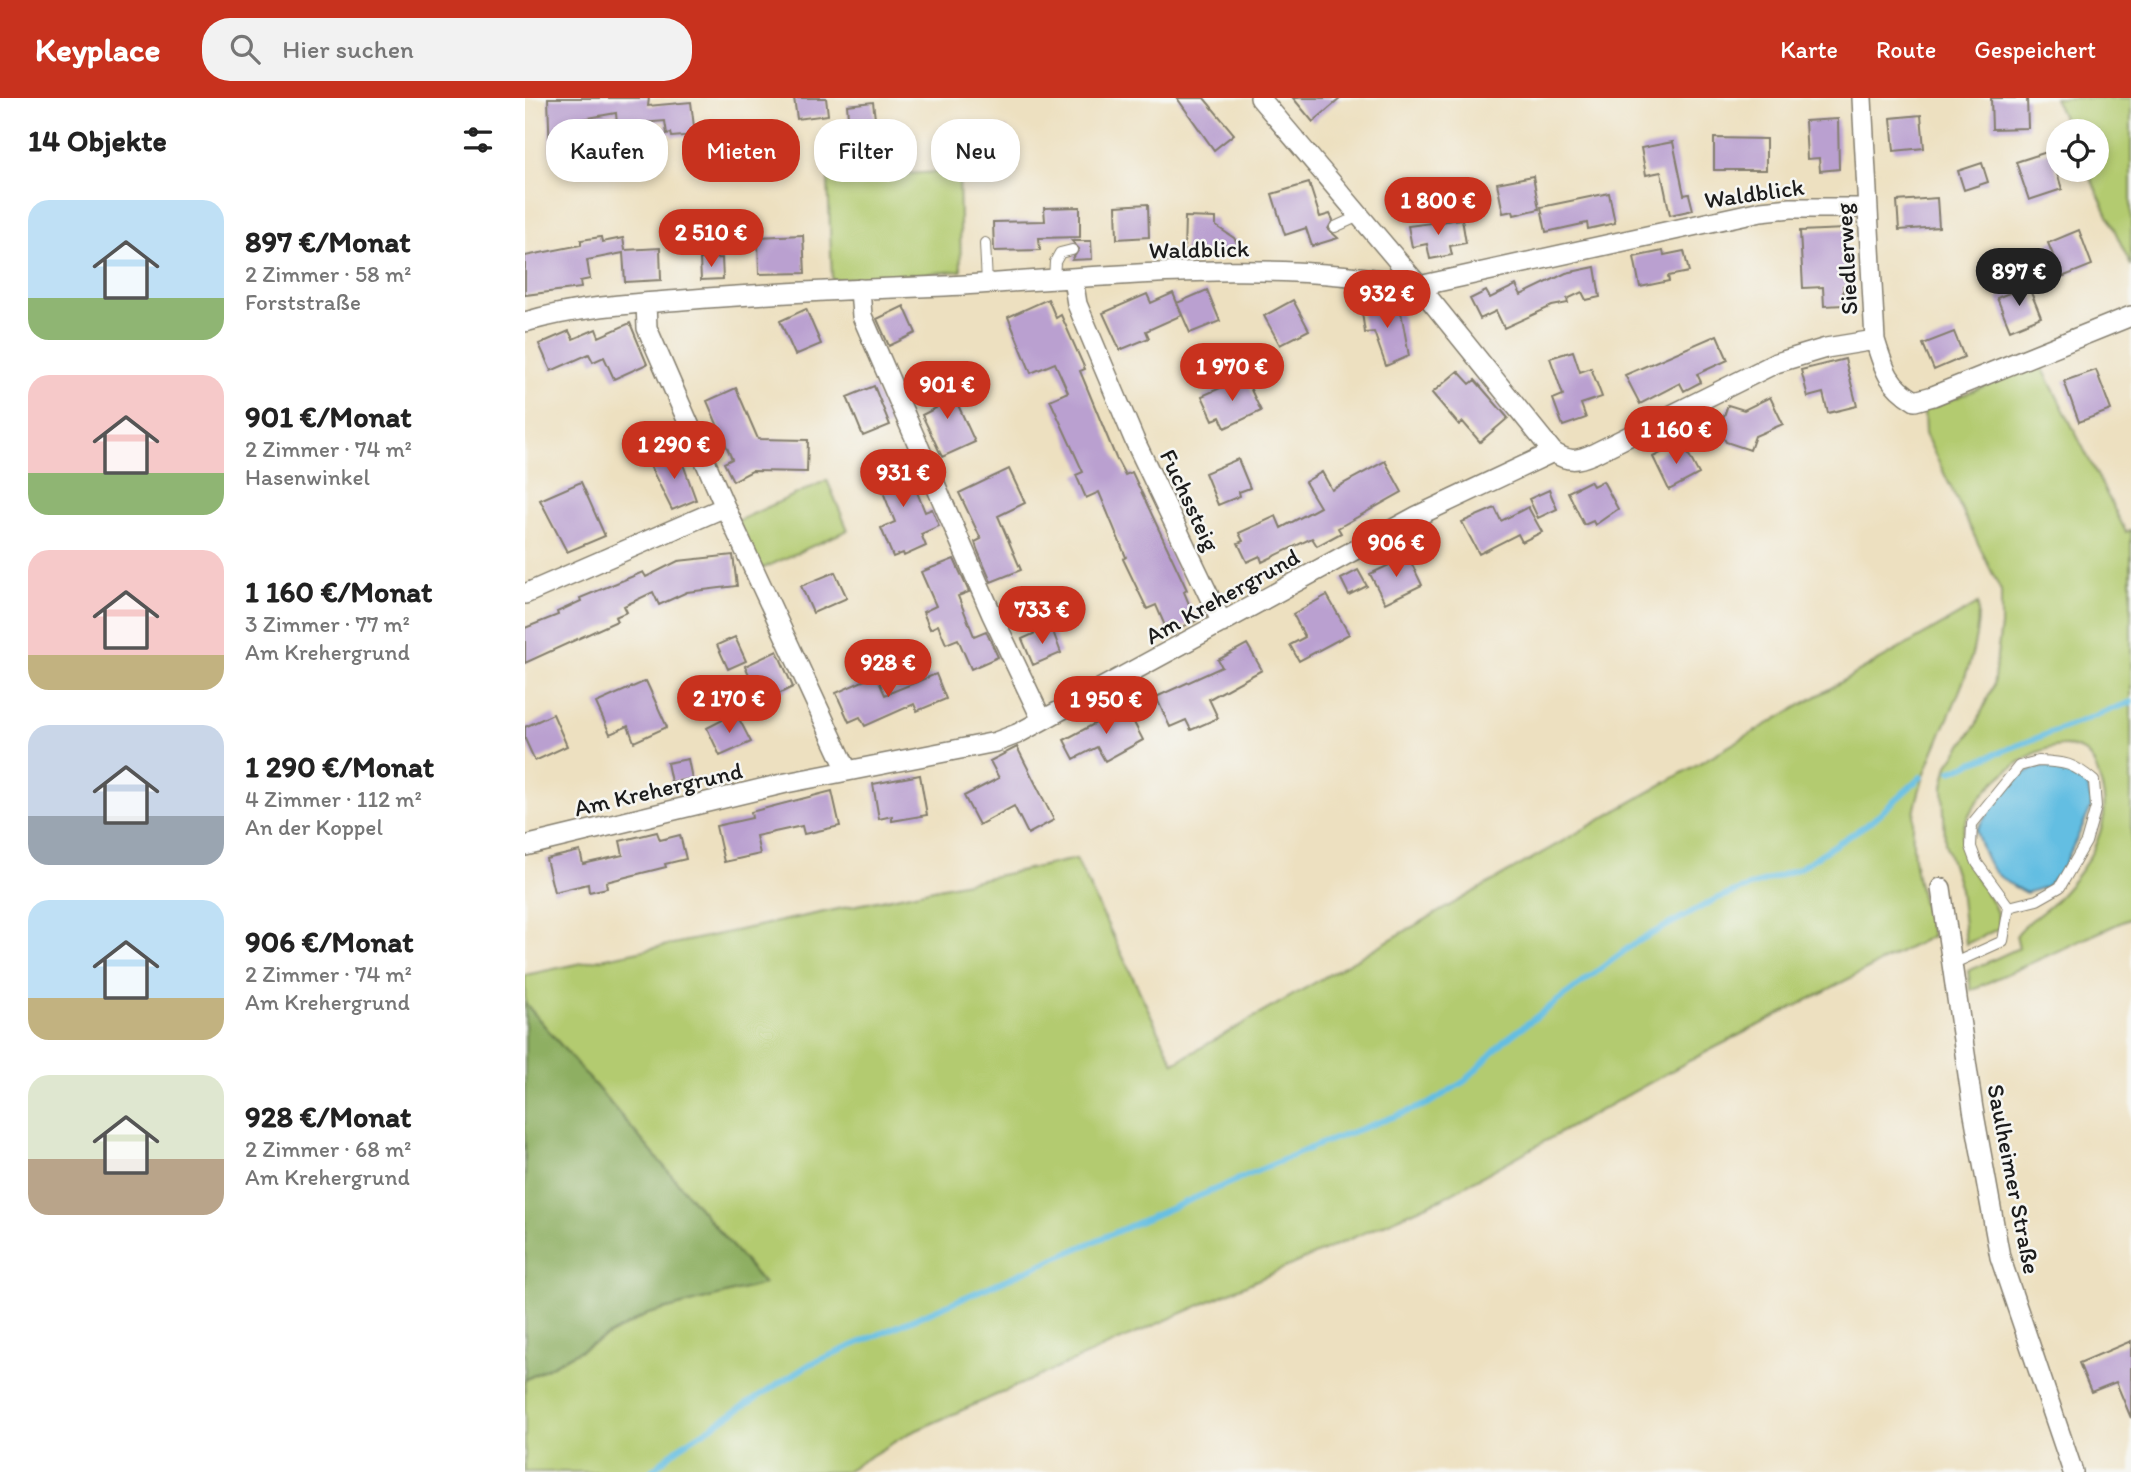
<!DOCTYPE html>
<html lang="de">
<meta charset="utf-8">
<style>
body{margin:0;font-family:Itim,sans-serif;background:#f2f2f2;color:#222;height:100vh;display:flex;flex-direction:column;font-size:26px;white-space:nowrap}
*{box-sizing:border-box;margin:0}
p{font-size:23px;color:#767676}
.icon{flex:none;width:38px;height:38px;fill:none;stroke:currentColor;stroke-width:2;stroke-linecap:round;stroke-linejoin:round}
.map{position:relative;flex:1;overflow:hidden}
.panel{display:flex;flex-direction:column;background:#fff;width:525px}
.panel>*{flex:none}
.banner{position:absolute;left:21px;top:21px;width:665px;height:63px;display:flex;gap:14px}
.fabs{position:absolute;left:1521px;top:21px;display:grid;gap:14px}
.fabs a{display:grid;place-items:center;width:63px;height:63px;border-radius:50%;background:#fff;box-shadow:0 4px 10px #0003;font-size:35px}
.price{position:absolute;translate:-50% -60px;padding:0 16px;border-radius:24px;background:#c8321e;color:#fff;font-size:23px;line-height:46px;filter:drop-shadow(0 2px 4px #0008)}
.price::after{content:'';position:absolute;left:50%;top:42px;width:21px;height:16px;margin-left:-10px;background:inherit;clip-path:polygon(0 0,100% 0,50% 100%)}
.price.active{background:#222;color:#fff}
ul{padding:0;list-style:none}
li{display:flex;align-items:center;gap:21px;height:175px;padding:0 28px}
li span{display:grid;place-items:center;flex:none;width:196px;height:140px;border-radius:21px;color:#555}
li>.icon{margin-inline-start:auto}
span .icon{width:84px;height:84px;fill:#fffc;stroke-width:1}
li b{font-size:30px}
h2{display:flex;justify-content:space-between;align-items:center;height:84px;padding:0 28px;font-size:30px}
.tag{padding:0 24px;border-radius:28px;background:#fff;box-shadow:0 4px 10px #0003;font-size:24px;line-height:63px}
.tag.active{background:#c8321e;color:#fff}
header{display:flex;align-items:center;gap:42px;box-sizing:border-box;height:98px;padding:0 35px;background:#c8321e;color:#fff}
header strong{font-size:33px}
nav{display:flex;gap:38px;margin-inline-start:auto;font-size:24px}
.search{width:490px;height:63px;background:#f2f2f2;display:flex;align-items:center;gap:18px;box-sizing:border-box;padding:0 24px;border-radius:28px;color:#767676;font-size:26px}
main{display:flex;flex:1;min-height:0}
.map>svg:first-child{display:block}
</style>
<header>
<strong>Keyplace</strong>
<div class="search"><svg class="icon" aria-label="search" viewBox="0 0 24 24"><circle cx="10" cy="10" r="6"/><path d="M15 15l6 6"/></svg>Hier suchen</div>
<nav><a>Karte</a><a>Route</a><a>Gespeichert</a></nav>
</header>
<main>
<section class="panel">
<h2>14 Objekte<svg class="icon" aria-label="filters" viewBox="0 0 24 24"><path d="M4 7h16M4 17h16"/><circle cx="9" cy="7" r="2"/><circle cx="15" cy="17" r="2"/></svg></h2>
<ul>
<li><span style="background:linear-gradient(#bfe0f5 70%,#8fb573 0)"><svg class="icon" aria-label="home" viewBox="0 0 24 24"><path d="M3 11l9-7 9 7M6 9v11h12V9"/></svg></span><div><b>897 €/Monat</b><p>2 Zimmer · 58 m²</p><p>Forststraße</p></div></li>
<li><span style="background:linear-gradient(#f6c9c9 70%,#8fb573 0)"><svg class="icon" aria-label="home" viewBox="0 0 24 24"><path d="M3 11l9-7 9 7M6 9v11h12V9"/></svg></span><div><b>901 €/Monat</b><p>2 Zimmer · 74 m²</p><p>Hasenwinkel</p></div></li>
<li><span style="background:linear-gradient(#f6c9c9 75%,#c2b280 0)"><svg class="icon" aria-label="home" viewBox="0 0 24 24"><path d="M3 11l9-7 9 7M6 9v11h12V9"/></svg></span><div><b>1 160 €/Monat</b><p>3 Zimmer · 77 m²</p><p>Am Krehergrund</p></div></li>
<li><span style="background:linear-gradient(#c9d6e8 65%,#9aa5b1 0)"><svg class="icon" aria-label="home" viewBox="0 0 24 24"><path d="M3 11l9-7 9 7M6 9v11h12V9"/></svg></span><div><b>1 290 €/Monat</b><p>4 Zimmer · 112 m²</p><p>An der Koppel</p></div></li>
<li><span style="background:linear-gradient(#bfe0f5 70%,#c2b280 0)"><svg class="icon" aria-label="home" viewBox="0 0 24 24"><path d="M3 11l9-7 9 7M6 9v11h12V9"/></svg></span><div><b>906 €/Monat</b><p>2 Zimmer · 74 m²</p><p>Am Krehergrund</p></div></li>
<li><span style="background:linear-gradient(#dfe7d0 60%,#b9a48a 0)"><svg class="icon" aria-label="home" viewBox="0 0 24 24"><path d="M3 11l9-7 9 7M6 9v11h12V9"/></svg></span><div><b>928 €/Monat</b><p>2 Zimmer · 68 m²</p><p>Am Krehergrund</p></div></li>
</ul>
</section>
<div class="map">
<svg width="1606" height="1374" viewBox="0 0 1606 1374">
<rect width="100%" height="100%" fill="#f6f6f2"/>
<filter id="ink" filterUnits="userSpaceOnUse"><feTurbulence type="fractalNoise" baseFrequency=".0143" numOctaves="2"/><feDisplacementMap in="SourceGraphic" scale="14" xChannelSelector="R" yChannelSelector="G"/><feConvolveMatrix kernelMatrix="1 2 1 2 8 2 1 2 1" color-interpolation-filters="sRGB"/></filter>
<filter id="wash" filterUnits="userSpaceOnUse"><feTurbulence type="fractalNoise" baseFrequency=".00686" numOctaves="4" result="noise"/><feDisplacementMap in="SourceGraphic" scale="28" xChannelSelector="R" yChannelSelector="G"/><feGaussianBlur stdDeviation="1.57" result="paint"/><feColorMatrix in="noise" values="0 0 0 0 0 0 0 0 0 0 0 0 0 0 0 0 0 1.4 0 .05"/><feComposite in="paint" operator="in"/></filter>
<g filter="url(#wash)">
<rect width="100%" height="100%" fill="#ede0c0"/>
<!-- green -->
<path fill="#b3cb70" stroke="#687446" stroke-width="2" d="M1529,0H1606V168L1562,72H1572V33H1544Z
M434,73L436,173L307,182L303,80Z
M1515,265L1601,434L1606,432V820L1446,892L1443,873L1494,850L1491,838C1501,823 1514,818 1526,807C1542,791 1558,772 1568,752C1579,728 1583,710 1576,686C1572,672 1568,657 1554,651C1515,633 1440,699 1437,738C1435,773 1473,795 1475,830L1441,846L1435,791L1420,745L1418,688L1423,667L1451,627L1468,588L1476,528V493L1400,336L1399,313Z
M302,382L323,432L230,474L208,425Z
M1453,506C1456,579 1404,640 1390,711C1382,750 1396,801 1407,838L1166,962L916,1101L383,1336L319,1374H0V1282L123,1216L239,1186L0,905V877L551,761L649,965Z"/>
<!-- forest -->
<path fill="#8eaf62" stroke="#55663f" stroke-width="2" d="M0,905L239,1186L123,1216L0,1282Z"/>
<!-- water -->
<path fill="#64bee2" stroke="#406d7f" stroke-width="2" d="M1519,668L1536,669L1563,689L1567,708L1536,774L1520,789L1501,795C1467,778 1461,768 1451,732C1467,710 1491,671 1519,668Z"/>
<g fill="none" stroke-linecap="round" stroke-linejoin="round">
<!-- stream -->
<path stroke="#64bee2" stroke-width="6" d="M1426,673L1606,604
M125,1374L153,1350L285,1266L795,1046L903,1006L940,983L979,943L1110,845L1191,801L1273,771L1347,723L1396,679"/>
</g>
<g id="blocks">
<!-- building -->
<path fill="#baa0d0" d="M23,0H124L123,8L166,4L170,37L147,39L146,35L142,36L140,23L92,27L91,15L46,23L47,56L25,57Z
M269,0H301L303,17L272,21Z
M652,0H679L709,36L689,52Z
M768,0H816L788,24Z
M1466,0H1502L1503,30L1467,31Z
M348,4L352,37L325,41L322,7Z
M1396,17L1399,50L1369,53L1366,20Z
M1313,21L1314,71L1295,73L1294,60L1282,61L1280,23Z
M482,29L487,57L457,62L452,34Z
M1189,40L1241,41V72H1189Z
M1148,44L1159,97L1164,96L1168,112L1145,117L1136,74L1121,77L1116,50Z
M1525,53L1537,91L1504,102L1491,64Z
M1457,65L1463,84L1439,92L1433,73Z
M1008,78L1014,111L989,117L988,113L978,115L972,85Z
M784,85L795,119L805,116L808,122L803,131L813,140L787,148L781,130L760,137L747,96Z
M1084,95L1090,125L1063,131L1062,125L1021,134L1016,109Z
M1412,100L1414,129L1374,132L1372,103Z
M623,106L624,139L592,141L591,108Z
M555,109V139L514,140L515,152L469,153L468,124L520,123L519,110Z
M660,119L691,120V128L709,140L718,155L659,154Z
M937,121L941,145L925,148L927,157L905,161L902,146L887,149L883,128Z
M1320,131L1322,188H1318L1319,207L1299,208L1298,189L1278,190L1275,133Z
M1554,132L1567,167L1537,179L1523,145Z
M278,137L280,175L234,176L233,139Z
M76,139L77,144L98,140L100,152L135,150L136,182L100,184L98,155L62,162L65,181L55,183L56,190L0,197V158L56,147V142Z
M547,143H566L567,161L547,162L554,151Z
M1138,153L1139,157L1159,153L1164,174L1143,178L1144,183L1115,189L1109,159Z
M197,160L198,181L176,182L175,161Z
M1070,169L1075,199L1061,202L1057,194L1042,201L1043,205L1027,208L979,230L971,213L955,221L945,201L961,193L965,200L991,187L996,197L1041,175Z
M1503,187L1516,219L1485,232L1472,200Z
M682,192L695,223L665,235L652,205Z
M648,195L657,217L621,233L624,240L595,252L578,215L622,196L626,205Z
M523,201L531,220L536,217L560,271L555,273L591,360L600,377L607,374L662,492L659,494L671,523L643,535L631,507L622,511L598,461L601,459L574,394L561,400L551,377L558,374L525,302L543,294L530,265L506,275L483,219Z
M768,202L784,232L755,247L739,218Z
M874,203L884,258L861,268L849,234L840,235L836,208Z
M379,208L391,235L364,248L352,221Z
M281,211L296,246L270,257L255,223Z
M105,225L122,266L89,281L79,259L68,264L64,256L26,273L14,246L44,233L48,241L71,231L74,239Z
M1429,234L1439,259L1409,272L1398,246Z
M1192,237L1203,262L1172,276L1176,284L1159,293L1155,285L1115,306L1100,277Z
M1048,253L1055,274L1066,270L1077,299L1056,306L1061,320L1038,328L1028,301L1038,297L1025,260Z
M1320,261L1332,308L1303,315L1298,295L1283,299L1276,272Z
M1571,272L1586,312L1554,324L1539,283Z
M933,273L945,286L950,282L983,320L955,344L938,324L934,327L907,295Z
M720,279L736,313L700,330L695,319L688,322L677,298Z
M422,283L450,344L417,359L397,317L411,310L403,291Z
M349,288L365,327L338,338L322,299Z
M211,290L233,341L283,342L282,374L227,373L208,383L199,365L207,361L182,303Z
M1245,299L1258,326L1230,338L1225,352L1201,344L1194,332L1203,307L1219,312Z
M1157,344L1174,376L1144,392L1128,359Z
M154,355L171,402L147,412L125,368Z
M377,357L400,414L407,411L414,428L396,436L401,448L379,458L378,455L368,459L356,430L370,424L348,369Z
M713,361L725,390L714,394L715,398L693,407L680,375Z
M860,363L877,394L813,430L816,435L792,448L787,440L737,464L735,458L722,464L713,445L718,443L714,435L751,418L756,430L795,409L780,384L797,374L807,392Z
M484,371L500,405L473,418L496,472L466,484L452,451L450,444L456,441L434,395Z
M1065,383L1068,388L1078,383L1093,411L1070,427L1068,423L1059,427L1043,394Z
M56,384L80,438L42,454L15,402Z
M1024,392L1032,411L1013,420L1004,401Z
M1003,409L1017,434L997,444L993,436L954,456L937,424L970,410L976,423Z
M208,457L212,488L162,494L134,507L128,494L99,508L102,514L90,519L92,523L0,565V530L33,517L32,514L56,503L55,500L118,474L121,479L153,463Z
M883,458L897,487L860,505L845,476Z
M429,461L444,494L433,498L449,538L461,533L473,559L446,571L433,541L421,546L413,527L405,531L398,514L411,508L396,474Z
M833,472L842,488L824,497L816,481Z
M310,474L322,500L288,515L276,488Z
M802,497L824,536L774,563L765,547L780,539L768,516Z
M526,528L536,555L508,567L497,541Z
M210,539L221,563L203,571L192,547Z
M722,546L737,572L684,601L693,620L666,632L661,622L645,629L631,599L697,569L693,562Z
M252,553L268,589L237,604L220,568Z
M411,576L421,601L392,613L389,606L340,628L335,619L324,624L311,595L351,577L360,597Z
M121,583L142,629L109,644L103,628L85,636L71,605Z
M601,609L618,642L580,663L572,649L549,661L539,642Z
M211,615L226,644L195,658L182,630Z
M28,616L42,648L10,663L0,641V629Z
M492,649L529,722L503,736L489,708L454,727L439,698L474,680L465,663Z
M163,661L167,681L146,684L142,665Z
M395,677L402,717L367,723V718L354,721L348,686Z
M307,693L315,728L279,736L277,728L231,738L235,756L199,764L191,728L227,720L226,714Z
M132,734L135,742L155,737L161,761L140,766L141,769L81,784L82,790L64,794L63,786L29,794L21,761L55,753L58,766L98,757L95,743Z
M1606,1243V1320L1591,1284L1566,1294L1554,1265Z"/>
</g>
</g>
<g filter="url(#ink)">
<use href="#blocks" fill-opacity="0" stroke="#847e6e" stroke-width="2"/>
<g fill="none" stroke-linecap="round" stroke-linejoin="round">
<!-- lane casing -->
<g stroke="#847e6e" stroke-width="12">
<path id="lane" d="M810,129L834,118
M460,145L462,185
M529,181L530,164L535,155L547,152
M1513,663C1540,664 1548,665 1569,683L1571,709L1561,744L1535,789L1512,802L1484,809L1452,765L1446,749L1447,726L1494,668Z
M1427,866L1478,843L1484,809"/>
</g>
<!-- street casing -->
<g stroke="#847e6e" stroke-width="22">
<path id="street" d="M735,0L894,188L1028,354C1043,364 1052,363 1068,356L1251,265L1301,250L1350,242
M1337,0L1350,242C1359,271 1363,287 1390,303L1408,298L1606,218
M548,181L552,206L609,341L697,525
M335,191L337,218L467,517L517,622
M121,205L122,230L200,409L322,672
M0,224C50,209 105,206 157,202C244,195 332,191 420,188C577,180 738,158 894,188L1236,113L1266,110H1342
M0,496L200,409
M0,748L261,685L471,644L492,636L892,418L1028,354
M1416,790L1448,1011L1475,1159L1548,1374"/>
</g>
<!-- lane -->
<use href="#lane" stroke="#fff" stroke-width="10"/>
<!-- street -->
<use href="#street" stroke="#fff" stroke-width="19"/>
</g>
</g>
<g text-anchor="middle" dominant-baseline="central" stroke-width="5" stroke-linejoin="round" paint-order="stroke">
<!-- street labels -->
<g font-size="24" fill="#1c1c1c" stroke="#f6f6f2">
<text transform="translate(1229 95) rotate(-8)">Waldblick</text>
<text transform="translate(674 151) rotate(-1)">Waldblick</text>
<text transform="translate(1321 161) rotate(-93)">Siedlerweg</text>
<text transform="translate(665 402) rotate(65)">Fuchssteig</text>
<text transform="translate(697 498) rotate(-29)">Am Krehergrund</text>
<text transform="translate(133 691) rotate(-13)">Am Krehergrund</text>
<text transform="translate(1489 1081) rotate(79)">Saulheimer Straße</text>
</g>
</g>
</svg>
<div class="fabs">
<a><svg class="icon" aria-label="locate" viewBox="0 0 24 24"><circle cx="12" cy="12" r="6"/><path d="M12 2v4M12 18v4M2 12h4M18 12h4"/></svg></a>
</div>
<b class="price" style="left:913px;top:139px">1 800 €</b>
<b class="price" style="left:186px;top:171px">2 510 €</b>
<b class="price active" style="left:1494px;top:210px">897 €</b>
<b class="price" style="left:862px;top:232px">932 €</b>
<b class="price" style="left:707px;top:305px">1 970 €</b>
<b class="price" style="left:422px;top:323px">901 €</b>
<b class="price" style="left:1151px;top:368px">1 160 €</b>
<b class="price" style="left:149px;top:383px">1 290 €</b>
<b class="price" style="left:378px;top:411px">931 €</b>
<b class="price" style="left:871px;top:481px">906 €</b>
<b class="price" style="left:517px;top:548px">733 €</b>
<b class="price" style="left:363px;top:601px">928 €</b>
<b class="price" style="left:204px;top:637px">2 170 €</b>
<b class="price" style="left:581px;top:638px">1 950 €</b>
<div class="banner">
<a class="tag">Kaufen</a>
<a class="tag active">Mieten</a>
<a class="tag">Filter</a>
<a class="tag">Neu</a>
</div>
</div>
</main>
